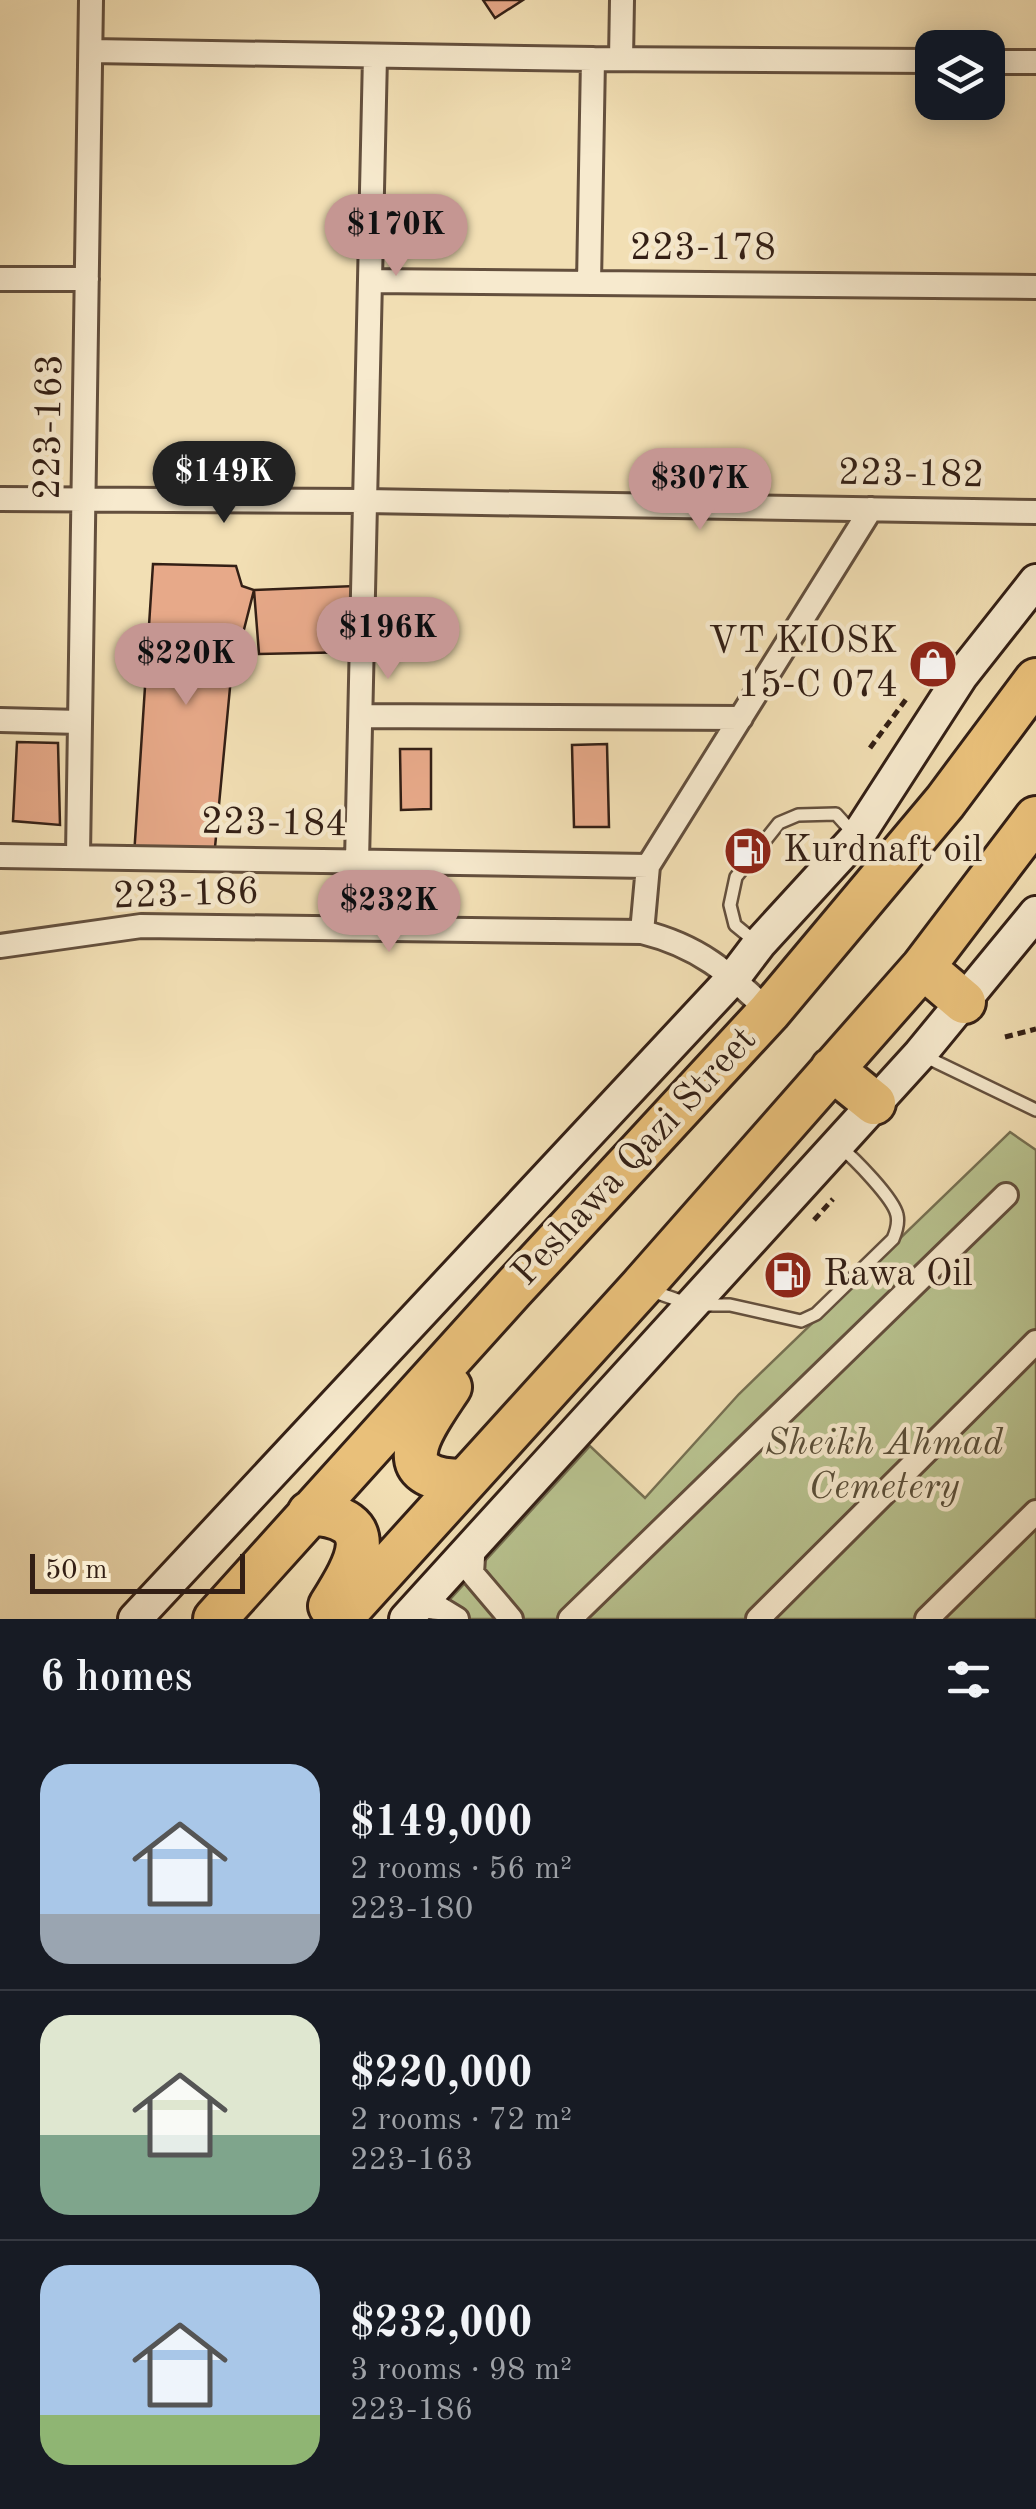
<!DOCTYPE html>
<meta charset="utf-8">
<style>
body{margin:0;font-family:"Old Standard TT",serif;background:#20242c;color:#f1f3f6;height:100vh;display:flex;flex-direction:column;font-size:38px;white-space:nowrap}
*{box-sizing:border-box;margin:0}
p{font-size:32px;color:#9ea1a6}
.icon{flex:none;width:55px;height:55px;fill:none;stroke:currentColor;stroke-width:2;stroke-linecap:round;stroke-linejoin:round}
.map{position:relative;height:1619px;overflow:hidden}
.details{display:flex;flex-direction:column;background:#171b24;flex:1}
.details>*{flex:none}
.controls{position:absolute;left:915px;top:30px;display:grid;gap:20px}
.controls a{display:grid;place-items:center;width:90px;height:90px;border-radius:20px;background:#171b24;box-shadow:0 5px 25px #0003;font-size:50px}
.scale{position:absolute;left:30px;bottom:25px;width:215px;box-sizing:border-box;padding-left:10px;border:5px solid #331f15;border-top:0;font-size:28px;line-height:35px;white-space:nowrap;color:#331f15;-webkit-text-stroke:8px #f7eace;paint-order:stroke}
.price{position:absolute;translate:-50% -85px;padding:0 22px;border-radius:35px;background:#c59692;color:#111;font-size:32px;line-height:65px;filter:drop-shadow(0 2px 5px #0008)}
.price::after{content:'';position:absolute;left:50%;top:60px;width:30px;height:22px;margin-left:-15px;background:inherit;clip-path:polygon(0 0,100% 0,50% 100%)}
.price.current{background:#222;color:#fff}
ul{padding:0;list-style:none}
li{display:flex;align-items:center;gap:30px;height:250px;padding:0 40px}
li+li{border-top:2px solid #363941}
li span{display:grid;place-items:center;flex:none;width:280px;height:200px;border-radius:30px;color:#555}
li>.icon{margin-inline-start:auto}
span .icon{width:120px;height:120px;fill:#fffc;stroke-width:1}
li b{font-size:42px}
h2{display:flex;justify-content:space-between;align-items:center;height:120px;padding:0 40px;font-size:42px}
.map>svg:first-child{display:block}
</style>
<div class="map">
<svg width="1036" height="1619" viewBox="0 0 1036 1619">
<rect width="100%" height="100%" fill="#f2dfb4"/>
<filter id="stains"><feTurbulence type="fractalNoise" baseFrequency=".002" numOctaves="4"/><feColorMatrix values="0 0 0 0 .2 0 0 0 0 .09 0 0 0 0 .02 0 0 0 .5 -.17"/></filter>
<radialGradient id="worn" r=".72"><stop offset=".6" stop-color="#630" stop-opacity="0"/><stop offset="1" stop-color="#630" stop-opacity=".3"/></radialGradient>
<!-- green -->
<path fill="#b8c28f" stroke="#767052" stroke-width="2.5" d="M1010,1132L1036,1150V1619H432L590,1446L645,1498L739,1394Z"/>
<!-- building -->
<path fill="#e7a989" stroke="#331f15" stroke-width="2.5" d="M483,0H523L495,18Z
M153,564L236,566L242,586L254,590L238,653L210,645L203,669L231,677L214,858L134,856Z
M355,586L356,652L259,654L254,590Z
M17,742L58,743L60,825L13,821Z
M607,744L609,827H574L572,745Z
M400,749H431V809L401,810Z"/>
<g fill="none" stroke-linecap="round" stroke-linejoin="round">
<!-- lane casing -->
<g stroke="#634f3d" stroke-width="16">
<path id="lane" d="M757,943L735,925L730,905L736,877L779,823L798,815L836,814L854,834
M924,1056L1036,1110
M652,1291L692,1305H730L801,1321L816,1314L893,1239C896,1232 899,1224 897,1215C894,1199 854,1158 840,1147"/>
</g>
<!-- street casing -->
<g stroke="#634f3d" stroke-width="28">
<path id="street" d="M91,51L593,59L932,61
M621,59L622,0
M988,62H1036
M0,279H87
M370,281L1036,287
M589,283L593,59
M0,499L365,501L1036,512
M361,716L741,718
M0,720L80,722
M78,855L91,0
M0,856L648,866
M357,861L375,56
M642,932L648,866L871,509
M0,946L141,926L642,932C699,946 728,972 769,1012
M474,1542L472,1573L511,1619
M417,1606L439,1608L457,1619
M570,1619L1006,1195
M758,1619L1036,1342
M927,1619L1036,1512"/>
</g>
<!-- secondary casing -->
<g stroke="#331f15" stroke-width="38">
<path id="secondary" d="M135,1619L734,977L759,944L857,837L961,676L1036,581
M406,1619L920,1054L1036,913"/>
</g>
<!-- highway casing -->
<g stroke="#331f15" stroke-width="48">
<path id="highway" d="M923,967L964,1002
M832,1069L874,1103
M450,1387C425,1425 382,1479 462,1481
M309,1513C385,1518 356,1564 330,1606
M215,1619L512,1290L769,1012L945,802L1036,680
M340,1619L641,1287L923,967L1036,818"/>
</g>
<!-- path -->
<path stroke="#331f15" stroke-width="5" stroke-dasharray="8 5" stroke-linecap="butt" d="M870,748L907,698
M1005,1037L1036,1029
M814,1220L833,1199"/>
<!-- lane -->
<use href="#lane" stroke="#f7eace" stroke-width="11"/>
<!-- street -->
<use href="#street" stroke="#f7eace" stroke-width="22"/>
<!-- secondary -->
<use href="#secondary" stroke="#f7eace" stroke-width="32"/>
<!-- highway -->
<use href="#highway" stroke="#e9c07a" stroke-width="42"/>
</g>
<!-- icons -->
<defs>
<g id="shop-disc" transform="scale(2.5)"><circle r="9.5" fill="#8f2418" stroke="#f7eace"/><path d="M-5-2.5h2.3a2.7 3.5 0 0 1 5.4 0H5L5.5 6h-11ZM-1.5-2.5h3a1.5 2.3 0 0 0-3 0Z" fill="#fff"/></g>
<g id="fuel-disc" transform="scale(2.5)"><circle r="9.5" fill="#8f2418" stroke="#f7eace"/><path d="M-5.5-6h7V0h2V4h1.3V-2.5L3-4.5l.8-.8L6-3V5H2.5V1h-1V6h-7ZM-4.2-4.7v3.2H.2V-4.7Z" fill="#fff"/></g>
</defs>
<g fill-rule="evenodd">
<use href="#shop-disc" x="933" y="664"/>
<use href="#fuel-disc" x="748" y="851"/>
<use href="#fuel-disc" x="788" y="1275"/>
</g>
<g text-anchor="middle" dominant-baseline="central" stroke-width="9" stroke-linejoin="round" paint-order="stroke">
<!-- street labels -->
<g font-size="38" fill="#331f15" stroke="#f7eace">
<text x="703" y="249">223-178</text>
<text transform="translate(50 427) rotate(-89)">223-163</text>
<text transform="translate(911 475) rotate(1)">223-182</text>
<text transform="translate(274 824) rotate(1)">223-184</text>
<text transform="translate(186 895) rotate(-2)">223-186</text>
<text transform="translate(635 1157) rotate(-47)">Peshawa Qazi Street</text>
</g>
<!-- poi labels -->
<g font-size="38" fill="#331f15" stroke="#f7eace" text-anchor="start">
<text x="898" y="642" text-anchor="end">VT KIOSK<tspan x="898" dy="44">15-C 074</tspan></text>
<text x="783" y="851">Kurdnaft oil</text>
<text x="823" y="1275">Rawa Oil</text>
</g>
<!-- park labels -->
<g font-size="38" font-style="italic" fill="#5b503a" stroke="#f7eace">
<text x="884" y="1444">Sheikh Ahmad<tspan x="884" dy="44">Cemetery</tspan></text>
</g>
</g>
<rect width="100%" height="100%" filter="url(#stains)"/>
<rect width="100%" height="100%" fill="url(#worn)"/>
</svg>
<div class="controls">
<a><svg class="icon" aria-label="layers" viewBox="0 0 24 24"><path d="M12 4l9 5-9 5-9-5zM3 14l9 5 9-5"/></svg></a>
</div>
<div class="scale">50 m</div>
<b class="price" style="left:396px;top:279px">$170K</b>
<b class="price current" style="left:224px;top:526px">$149K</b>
<b class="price" style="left:700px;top:533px">$307K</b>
<b class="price" style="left:388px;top:682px">$196K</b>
<b class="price" style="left:186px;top:708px">$220K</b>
<b class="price" style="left:389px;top:955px">$232K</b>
</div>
<section class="details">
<h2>6 homes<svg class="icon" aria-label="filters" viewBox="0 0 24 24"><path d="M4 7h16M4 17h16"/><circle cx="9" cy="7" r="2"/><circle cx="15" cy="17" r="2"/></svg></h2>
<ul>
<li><span style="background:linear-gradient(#a9c7e8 75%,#9aa5b1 0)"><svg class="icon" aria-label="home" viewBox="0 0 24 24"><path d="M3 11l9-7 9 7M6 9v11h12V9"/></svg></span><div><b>$149,000</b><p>2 rooms · 56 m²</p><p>223-180</p></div></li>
<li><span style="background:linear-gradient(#dfe7d0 60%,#7fa58c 0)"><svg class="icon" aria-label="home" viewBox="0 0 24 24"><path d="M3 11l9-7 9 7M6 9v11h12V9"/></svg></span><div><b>$220,000</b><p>2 rooms · 72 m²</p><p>223-163</p></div></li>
<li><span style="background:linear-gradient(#a9c7e8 75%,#8fb573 0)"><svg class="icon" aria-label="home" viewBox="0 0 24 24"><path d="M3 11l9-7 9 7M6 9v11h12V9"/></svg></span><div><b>$232,000</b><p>3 rooms · 98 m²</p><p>223-186</p></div></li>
</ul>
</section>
